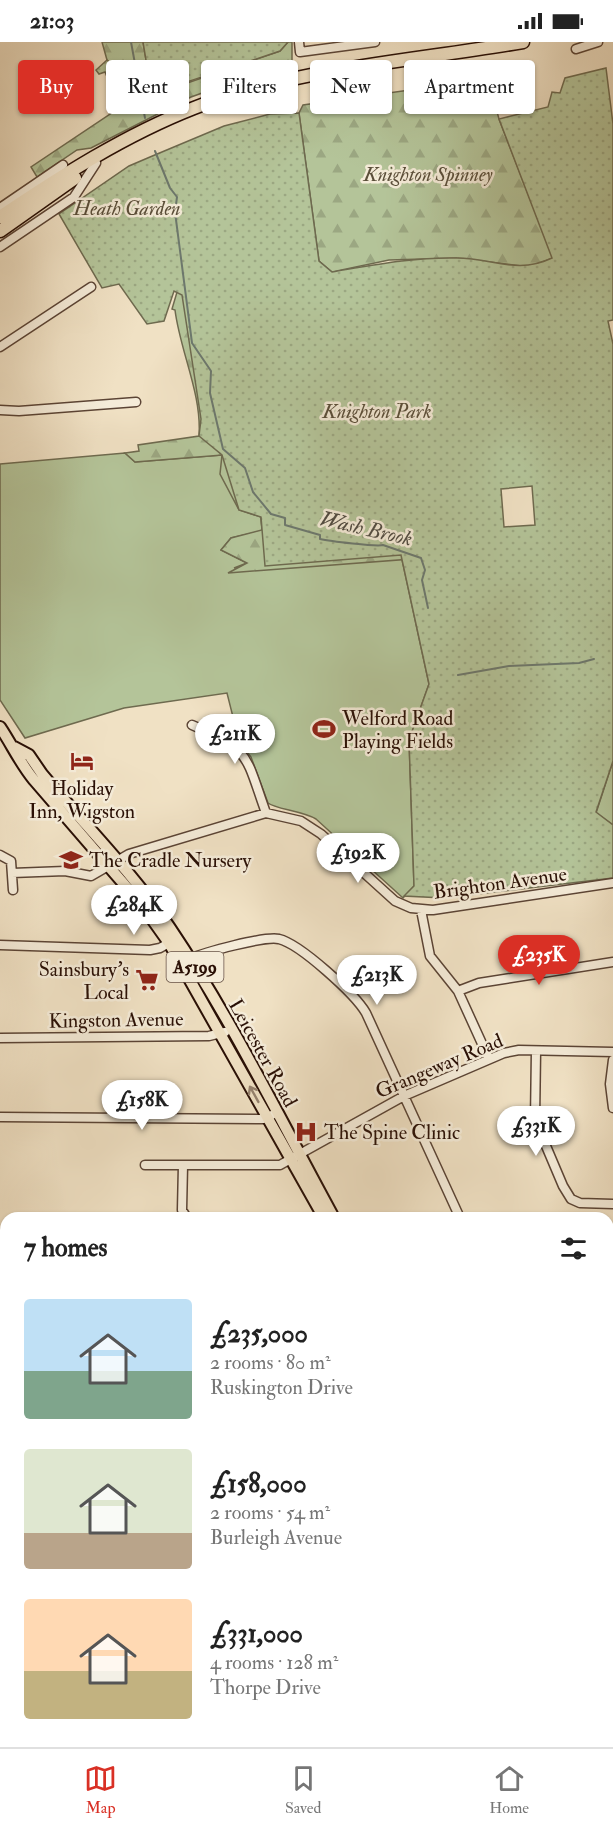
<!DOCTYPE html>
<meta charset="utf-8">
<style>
body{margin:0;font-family:"IM FELL Double Pica",serif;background:#f2f2f2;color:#222;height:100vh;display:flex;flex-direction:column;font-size:22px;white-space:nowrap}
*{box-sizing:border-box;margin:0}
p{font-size:20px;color:#767676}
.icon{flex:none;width:33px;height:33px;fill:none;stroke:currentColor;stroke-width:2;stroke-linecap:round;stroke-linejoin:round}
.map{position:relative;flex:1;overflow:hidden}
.details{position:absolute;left:0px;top:1170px;width:614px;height:536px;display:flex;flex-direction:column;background:#fff;border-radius:18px 18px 0 0;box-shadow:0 2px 4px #0004}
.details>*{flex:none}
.guide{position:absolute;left:18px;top:18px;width:578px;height:54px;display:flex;gap:12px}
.price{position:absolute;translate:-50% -51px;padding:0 14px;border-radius:21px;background:#fff;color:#222;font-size:20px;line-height:39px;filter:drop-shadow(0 2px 3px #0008)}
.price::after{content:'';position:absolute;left:50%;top:36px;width:18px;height:14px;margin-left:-9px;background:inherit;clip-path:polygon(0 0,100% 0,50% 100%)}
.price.current{background:#d93025;color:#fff}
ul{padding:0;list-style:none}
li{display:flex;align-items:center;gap:18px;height:150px;padding:0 24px}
li span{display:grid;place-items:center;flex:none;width:168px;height:120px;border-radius:6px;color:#555}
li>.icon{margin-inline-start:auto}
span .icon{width:72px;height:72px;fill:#fffc;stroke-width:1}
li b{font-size:26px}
h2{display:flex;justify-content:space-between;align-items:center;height:72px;padding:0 24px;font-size:26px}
.pill{padding:0 21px;border-radius:6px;background:#fff;box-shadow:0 2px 4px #0004;font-size:21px;line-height:54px}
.pill.current{background:#d93025;color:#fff}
.status{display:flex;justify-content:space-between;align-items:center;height:42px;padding:0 30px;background:#fff;direction:ltr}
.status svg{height:16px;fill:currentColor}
.tab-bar{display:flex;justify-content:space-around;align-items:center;height:84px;border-top:2px solid #e0e0e0;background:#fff;font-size:16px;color:#767676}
.tab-bar a{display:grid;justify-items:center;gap:3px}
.tab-bar .current{color:#d93025}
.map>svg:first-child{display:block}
</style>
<div class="status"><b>21:03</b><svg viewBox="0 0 49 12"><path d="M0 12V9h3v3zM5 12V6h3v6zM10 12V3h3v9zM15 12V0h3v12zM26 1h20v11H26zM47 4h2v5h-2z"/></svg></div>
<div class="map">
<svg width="613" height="1705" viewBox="0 0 613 1705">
<defs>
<pattern id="forest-firs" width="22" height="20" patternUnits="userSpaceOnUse" patternTransform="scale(1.5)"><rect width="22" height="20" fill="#b4c499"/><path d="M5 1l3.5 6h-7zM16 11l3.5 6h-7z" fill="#9ba782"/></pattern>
<pattern id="park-dots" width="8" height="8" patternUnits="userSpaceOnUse" patternTransform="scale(1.5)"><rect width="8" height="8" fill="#b4c499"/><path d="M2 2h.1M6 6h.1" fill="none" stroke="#9ba782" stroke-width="1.8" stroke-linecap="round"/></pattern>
</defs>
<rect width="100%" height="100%" fill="#f0e1c4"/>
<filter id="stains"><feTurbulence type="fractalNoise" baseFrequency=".00333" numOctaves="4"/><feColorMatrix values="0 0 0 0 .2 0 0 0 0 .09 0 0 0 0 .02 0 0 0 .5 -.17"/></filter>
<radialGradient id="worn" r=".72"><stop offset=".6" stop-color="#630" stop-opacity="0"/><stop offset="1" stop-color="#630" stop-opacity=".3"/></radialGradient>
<!-- green -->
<path fill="#b4c499" stroke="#6e6a4f" stroke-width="1.5" d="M125,411L135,420L222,413L261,475L262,489L231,496L221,508L247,521L234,526L401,513L429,642L409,698L414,844L403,856L316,777C303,769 275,767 268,761L251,715L239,699L227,651L124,666L25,696L0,658V422Z
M613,719V783L596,771Z"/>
<!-- forest -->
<path fill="url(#forest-firs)" stroke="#6e6a4f" stroke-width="1.5" d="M102,0H143L147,24L161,43L173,46L280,9L288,0H292V19L191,55L91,106L77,108L37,135L31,125L122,64L121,32L107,18Z
M488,37L499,77L553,216L529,225L458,216L389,218L332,230L319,219L299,71L303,63Z
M189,247L411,517L228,531L247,521L221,508L231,496L262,488L261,475L239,468L220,432L222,413L135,420L125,411L139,409L138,403L199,394C202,352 180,309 175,268L172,267L177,250Z"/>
<!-- park -->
<path fill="url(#park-dots)" stroke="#6e6a4f" stroke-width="1.5" fill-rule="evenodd" d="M143,0H288L280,9L166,47L147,24Z
M107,18L121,32L122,56L115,54L105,30L99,32L96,28Z
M606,26L613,82V278L608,279L613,302V719L596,770L613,783V836L444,856L404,854L414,844L409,698L429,642L401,513L265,524L261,475L239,468L222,413L199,394L201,377L182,253L174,249L164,279L147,282L119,242L102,246L59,172L129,124L150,115L224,84L270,72L299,71L319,219L332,230C374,223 414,215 457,216C493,216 516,233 552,216L499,77L548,65L552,50L560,51L565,36ZM532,444L535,483L504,485L501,447Z"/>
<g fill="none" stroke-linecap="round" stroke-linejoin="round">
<!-- stream -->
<path stroke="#6d786d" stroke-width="2" d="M131,0L145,76
M155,109L170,146L177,155L175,170L192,301L211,329L210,351L223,407L245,426L253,450L271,472L285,476V483L320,493V497C329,499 377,505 383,503L421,516L425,528L422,538L428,566
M458,633L509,624L579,621L594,617"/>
<!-- minor casing -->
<g stroke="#5b4435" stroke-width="11">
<path id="minor" d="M299,0L300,10L375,0
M576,7L598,0
M0,166L63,123
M0,205L74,155L96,121
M0,305L91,245
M0,368L19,369L136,360
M192,683C252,709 245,713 266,771
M0,813L11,819L13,848
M12,831L65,829L91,834L129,812L266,771L301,779L321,792L395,859L411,866L433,868L613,841
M421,868L430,914L458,949L489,1017
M0,903L150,908L160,906L174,898
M190,917C205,910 264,894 279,897C300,902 355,952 366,971L460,1176
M458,949L479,941L613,920
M0,996L209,994L225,990
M536,1009L535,1078L563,1144L571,1157L580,1161L613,1162
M613,1018L610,1042L613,1066
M0,1075L263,1077L272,1073
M145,1123H280L404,1054L504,1011L519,1008L613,1010
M183,1123L182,1168L187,1176
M0,1237L6,1236
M0,1399L6,1388
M608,1419L613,1414
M608,1525L613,1530
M0,1596L6,1585
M147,1700L181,1705
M560,1700V1705
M78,1705L79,1700
M261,1705L262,1700"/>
</g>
<!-- major casing -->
<g stroke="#290f05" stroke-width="14">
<path id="major" d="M0,685C12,703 20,721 34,738L142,863L169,901L324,1176
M14,705L29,713L42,732C85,783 133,831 170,886C232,978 281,1079 334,1176
M608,1539L613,1544
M608,1553L613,1557"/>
</g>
<!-- highway casing -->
<g stroke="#290f05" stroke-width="15">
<path id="highway" d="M0,175C61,134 125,93 194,66C295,26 415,19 523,0
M0,189L75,136"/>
</g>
<!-- minor -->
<use href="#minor" stroke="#f5ecd9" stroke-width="8"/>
<!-- major -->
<use href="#major" stroke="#f0e1c4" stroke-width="10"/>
<!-- highway -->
<use href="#highway" stroke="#f0e1c4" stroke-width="12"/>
</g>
<!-- one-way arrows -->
<defs><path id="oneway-shaft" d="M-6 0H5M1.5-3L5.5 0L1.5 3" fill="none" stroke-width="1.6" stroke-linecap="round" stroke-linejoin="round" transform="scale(1.5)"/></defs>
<use stroke="#96826e" href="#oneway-shaft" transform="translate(254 1052) rotate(-119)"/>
<!-- icons -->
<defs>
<g id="stadium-bare" transform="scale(1.8)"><path d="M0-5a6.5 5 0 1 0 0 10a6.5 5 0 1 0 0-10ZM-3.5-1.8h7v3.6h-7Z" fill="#8f2418" stroke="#f5ecd9" stroke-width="2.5" paint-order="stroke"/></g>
<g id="hotel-bare" transform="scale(1.8)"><path d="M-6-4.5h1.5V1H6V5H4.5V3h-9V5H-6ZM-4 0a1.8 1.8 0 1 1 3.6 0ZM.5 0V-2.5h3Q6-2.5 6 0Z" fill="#8f2418" stroke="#f5ecd9" stroke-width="2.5" paint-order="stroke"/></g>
<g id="school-bare" transform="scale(1.8)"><path d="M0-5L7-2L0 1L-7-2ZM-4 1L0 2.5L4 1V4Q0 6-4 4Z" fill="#8f2418" stroke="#f5ecd9" stroke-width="2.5" paint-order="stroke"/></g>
<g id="supermarket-bare" transform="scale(1.8)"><path d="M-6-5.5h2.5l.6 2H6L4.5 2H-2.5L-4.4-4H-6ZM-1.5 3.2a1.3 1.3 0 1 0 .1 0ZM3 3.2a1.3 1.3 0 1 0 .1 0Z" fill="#8f2418" stroke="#f5ecd9" stroke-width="2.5" paint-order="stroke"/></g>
<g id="hospital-bare" transform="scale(1.8)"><path d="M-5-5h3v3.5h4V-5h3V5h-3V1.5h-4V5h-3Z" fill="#8f2418" stroke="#f5ecd9" stroke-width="2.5" paint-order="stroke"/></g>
</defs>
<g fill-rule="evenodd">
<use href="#stadium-bare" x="324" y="687"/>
<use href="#hotel-bare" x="82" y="719"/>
<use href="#school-bare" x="71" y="818"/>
<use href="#supermarket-bare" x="147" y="938"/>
<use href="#hospital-bare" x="306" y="1090"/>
</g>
<g text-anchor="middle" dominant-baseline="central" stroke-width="5" stroke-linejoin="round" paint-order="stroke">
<!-- shield labels -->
<rect fill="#f5ecd9" stroke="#665145" stroke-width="1.5" x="166.5" y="910" width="57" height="30" rx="4.5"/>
<g font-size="18" font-weight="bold" fill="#290f05">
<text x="195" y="925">A5199</text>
</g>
<!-- park labels -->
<g font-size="20" font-style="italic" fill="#5a4e39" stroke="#f5ecd9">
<text x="428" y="132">Knighton Spinney</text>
<text x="127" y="166">Heath Garden</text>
<text x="377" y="369">Knighton Park</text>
</g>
<!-- poi labels -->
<g font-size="20" fill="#290f05" stroke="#f5ecd9" text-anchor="start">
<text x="342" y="676">Welford Road<tspan x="342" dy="23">Playing Fields</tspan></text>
<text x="82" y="746" text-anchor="middle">Holiday<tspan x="82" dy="23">Inn, Wigston</tspan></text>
<text x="89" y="818">The Cradle Nursery</text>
<text x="129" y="927" text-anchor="end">Sainsbury's<tspan x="129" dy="23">Local</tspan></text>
<text x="324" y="1090">The Spine Clinic</text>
</g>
<!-- street labels -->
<g font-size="20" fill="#290f05" stroke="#f5ecd9">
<text transform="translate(500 841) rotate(-8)">Brighton Avenue</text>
<text transform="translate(116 978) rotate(-1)">Kingston Avenue</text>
<text transform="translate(263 1011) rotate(61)">Leicester Road</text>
<text transform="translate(439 1024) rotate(-23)">Grangeway Road</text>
</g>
<!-- water labels -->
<g font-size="21" font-style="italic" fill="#514c42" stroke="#f5ecd9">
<text transform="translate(366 487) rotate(13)">Wash Brook</text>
</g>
</g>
<rect width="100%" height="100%" filter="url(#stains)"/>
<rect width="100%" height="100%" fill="url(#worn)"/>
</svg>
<b class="price" style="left:235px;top:723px">£211K</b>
<b class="price" style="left:358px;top:842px">£192K</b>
<b class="price" style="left:134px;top:894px">£284K</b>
<b class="price current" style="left:539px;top:944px">£235K</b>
<b class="price" style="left:377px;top:964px">£213K</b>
<b class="price" style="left:142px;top:1089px">£158K</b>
<b class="price" style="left:536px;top:1115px">£331K</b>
<div class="guide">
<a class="pill current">Buy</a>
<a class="pill">Rent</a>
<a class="pill">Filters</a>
<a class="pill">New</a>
<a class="pill">Apartment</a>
</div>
<section class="details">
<h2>7 homes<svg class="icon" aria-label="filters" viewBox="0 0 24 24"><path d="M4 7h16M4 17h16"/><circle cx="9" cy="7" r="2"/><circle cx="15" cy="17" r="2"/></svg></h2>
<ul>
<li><span style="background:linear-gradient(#bfe0f5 60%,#7fa58c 0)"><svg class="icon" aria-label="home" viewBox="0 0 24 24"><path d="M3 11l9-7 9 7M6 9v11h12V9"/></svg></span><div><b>£235,000</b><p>2 rooms · 80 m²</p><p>Ruskington Drive</p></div></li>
<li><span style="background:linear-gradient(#dfe7d0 70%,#b9a48a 0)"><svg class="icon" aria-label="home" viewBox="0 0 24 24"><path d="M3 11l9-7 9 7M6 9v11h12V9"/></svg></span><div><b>£158,000</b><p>2 rooms · 54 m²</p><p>Burleigh Avenue</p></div></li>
<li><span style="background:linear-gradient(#ffd9b3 60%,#c2b280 0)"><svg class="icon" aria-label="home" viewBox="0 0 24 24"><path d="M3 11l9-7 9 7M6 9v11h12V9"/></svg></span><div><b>£331,000</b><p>4 rooms · 128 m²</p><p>Thorpe Drive</p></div></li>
</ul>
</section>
</div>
<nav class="tab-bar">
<a class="current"><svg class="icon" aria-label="map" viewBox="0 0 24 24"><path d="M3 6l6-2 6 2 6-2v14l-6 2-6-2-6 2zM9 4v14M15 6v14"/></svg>Map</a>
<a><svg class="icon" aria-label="saved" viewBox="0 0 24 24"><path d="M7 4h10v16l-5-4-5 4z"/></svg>Saved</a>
<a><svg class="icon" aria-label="home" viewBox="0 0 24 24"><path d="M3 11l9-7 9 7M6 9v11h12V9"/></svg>Home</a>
</nav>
